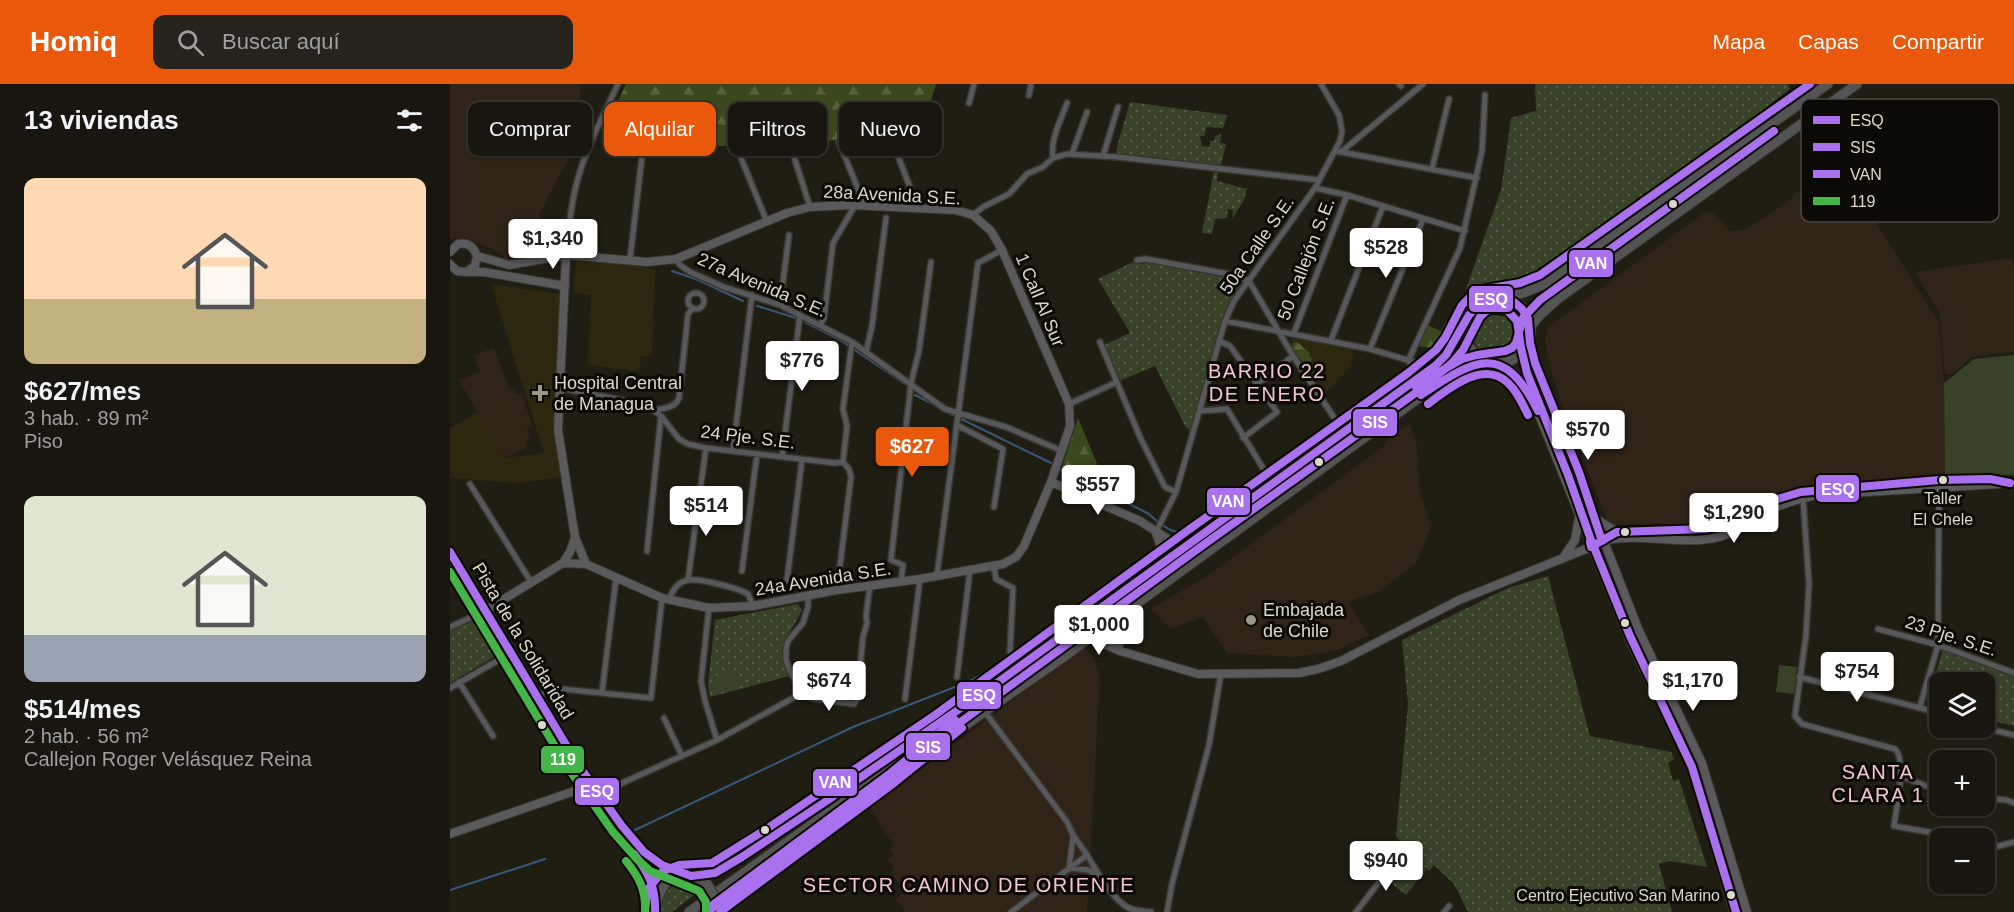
<!DOCTYPE html>
<html lang="es">
<meta charset="utf-8">
<style>
body{margin:0;font-family:Helvetica,sans-serif;background:#25231c;color:#f1f3f6;height:100vh;display:flex;flex-direction:column;font-size:22px;white-space:nowrap}
*{box-sizing:border-box;margin:0}
p{font-size:20px;color:#9f9f9e}
.icon{flex:none;width:33px;height:33px;fill:none;stroke:currentColor;stroke-width:2;stroke-linecap:round;stroke-linejoin:round}
.map{position:relative;flex:1;overflow:hidden}
.panel{display:flex;flex-direction:column;background:#18160e;width:450px}
.panel>*{flex:none}
.guide{position:absolute;left:18px;top:18px;width:570px;height:54px;display:flex;gap:12px}
.tools{position:absolute;left:1479px;top:588px;display:grid;gap:12px}
.tools a{display:grid;place-items:center;width:66px;height:66px;border-radius:12px;background:#18160e;box-shadow:0 2px 4px #0004,0 0 0 2px #36352e;font-size:30px}
.price{position:absolute;translate:-50% -51px;padding:0 14px;border-radius:6px;background:#fff;color:#222;font-size:20px;line-height:39px;filter:drop-shadow(0 2px 3px #0008)}
.price::after{content:'';position:absolute;left:50%;top:36px;width:18px;height:14px;margin-left:-9px;background:inherit;clip-path:polygon(0 0,100% 0,50% 100%)}
.price.selected{background:#ea580c;color:#fff}
ul{padding:0;list-style:none}
li{display:grid;align-content:center;gap:12px;height:318px;padding:0 24px}
li span{display:grid;place-items:center;height:186px;border-radius:12px;color:#555}
li>.icon{margin-inline-start:auto}
span .icon{width:108px;height:108px;fill:#fffc;stroke-width:1}
li b{font-size:26px}
h2{display:flex;justify-content:space-between;align-items:center;height:72px;padding:0 24px;font-size:26px}
.pill{padding:0 21px;border-radius:12px;background:#18160e;box-shadow:0 2px 4px #0004,0 0 0 2px #36352e;font-size:21px;line-height:54px}
.pill.selected{background:#ea580c;color:#fff}
header{display:flex;align-items:center;gap:36px;box-sizing:border-box;height:84px;padding:0 30px;background:#ea580c;color:#fff}
header strong{font-size:28px}
nav{display:flex;gap:33px;margin-inline-start:auto;font-size:21px}
.search{width:420px;height:54px;background:#25231c;display:flex;align-items:center;gap:15px;box-sizing:border-box;padding:0 21px;border-radius:12px;color:#9f9f9e;font-size:22px}
main{display:flex;flex:1;min-height:0}
.map>svg:first-child{display:block}
</style>
<header>
<strong>Homiq</strong>
<div class="search"><svg class="icon" aria-label="search" viewBox="0 0 24 24"><circle cx="10" cy="10" r="6"/><path d="M15 15l6 6"/></svg>Buscar aquí</div>
<nav><a>Mapa</a><a>Capas</a><a>Compartir</a></nav>
</header>
<main>
<section class="panel">
<h2>13 viviendas<svg class="icon" aria-label="filters" viewBox="0 0 24 24"><path d="M4 7h16M4 17h16"/><circle cx="9" cy="7" r="2"/><circle cx="15" cy="17" r="2"/></svg></h2>
<ul>
<li><span style="background:linear-gradient(#ffd9b3 65%,#c2b280 0)"><svg class="icon" aria-label="home" viewBox="0 0 24 24"><path d="M3 11l9-7 9 7M6 9v11h12V9"/></svg></span><div><b>$627/mes</b><p>3 hab. · 89 m²</p><p>Piso</p></div></li>
<li><span style="background:linear-gradient(#dfe7d0 75%,#9aa5b1 0)"><svg class="icon" aria-label="home" viewBox="0 0 24 24"><path d="M3 11l9-7 9 7M6 9v11h12V9"/></svg></span><div><b>$514/mes</b><p>2 hab. · 56 m²</p><p>Callejon Roger Velásquez Reina</p></div></li>
</ul>
</section>
<div class="map">
<svg width="1564" height="828" viewBox="0 0 1564 828">
<defs>
<pattern id="grass-dots" width="8" height="8" patternUnits="userSpaceOnUse" patternTransform="scale(1.5)"><rect width="8" height="8" fill="#384228"/><path d="M2 2h.1M6 6h.1" fill="none" stroke="#545d46" stroke-width="1.8" stroke-linecap="round"/></pattern>
<pattern id="forest-firs" width="22" height="20" patternUnits="userSpaceOnUse" patternTransform="scale(1.5)"><rect width="22" height="20" fill="#3a491d"/><path d="M5 1l3.5 6h-7zM16 11l3.5 6h-7z" fill="#56623d"/></pattern>
</defs>
<rect width="100%" height="100%" fill="#201d13"/>
<!-- commercial -->
<path fill="#302318" d="M0,0H130L129,54L89,131L99,143L114,147L111,166L60,179L47,167L15,154L0,155Z
M1370,98H1380L1400,104L1409,112L1489,238L1494,299L1495,392L1372,400L1325,411L1273,437L1235,441L1206,439L1159,441L1111,318L1099,279L1095,256L1098,243L1254,129L1261,128L1264,130L1279,147L1294,146L1314,134L1342,114L1346,108Z
M1561,174L1564,182V268L1521,273L1501,291L1495,290L1489,228L1465,188Z
M44,264L59,306L63,305L66,311L72,309L82,342L77,344L80,354L75,357L77,364L54,374L9,296L30,288L24,271Z
M960,340L967,362L970,407L981,443L966,479L929,508L898,518L919,551L888,566L873,569L844,573L777,569L753,533L720,545L701,524L756,493L934,362L940,352Z
M634,562L645,576L650,595L637,828H455L446,815L454,808L441,788L444,784L438,775L443,771L439,765L444,762L420,724Z"/>
<!-- built -->
<path fill="#2e270f" d="M126,175L190,182L205,186L202,272H191L190,288L138,281L141,211L123,208Z
M41,200L111,210L104,347L112,393L68,399L0,394V344L28,328L54,374L94,369Z
M849,254L904,266L901,283L872,313L840,262L841,255Z"/>
<!-- grass -->
<path fill="url(#grass-dots)" d="M1085,0H1338L1340,5L1208,108L1206,103L1186,115L1178,131L1088,189L1063,198L1016,205L1051,106L1061,34L1086,27Z
M680,18L777,31L773,44L756,43L755,52H750L752,62L760,63V57H764L765,52L771,50L770,59L776,60L770,85L668,73L666,66Z
M764,87L768,88L767,97L794,104H797L800,94L794,116L782,135L783,126L778,125L777,134L765,135L762,150L752,149Z
M696,175L784,191L800,199C766,240 758,300 744,350L735,342L705,282L667,298L652,262L680,249L648,195L687,176Z
M1022 248a25 25 0 1 1 50 0a25 25 0 1 1-50 0Z
M1098,492L1140,652L1221,668L1224,675L1218,679L1223,697L1229,695L1257,783L1220,777L1209,780L1222,828H1018L1004,800L984,781L979,787L960,771L946,752L958,620L952,556L1058,504Z
M348,520L352,526C338,554 327,560 339,592L260,613L258,601L265,536Z
M25,531L49,570L0,599V545Z
M1493,565L1564,592V642L1535,635L1534,598H1490L1489,619L1478,615Z
M961,774L976,786L956,811L940,798Z
M234,797L248,801L251,806L222,828H210C213,811 217,802 234,797Z"/>
<!-- forest -->
<path fill="url(#forest-firs)" d="M176,0H486L475,36V52L251,63L152,57V52Z
M996,237L998,246L989,258L985,257L981,264L968,262L977,241L991,247Z
M847,258L860,269L859,272L862,274L861,281L867,283V291L863,296L842,264L843,259Z
M628,334L658,406L612,383Z"/>
<!-- garden -->
<path fill="#384228" d="M1564,271V391L1495,392L1494,299L1524,275Z
M1329,581L1347,583L1344,610L1326,608Z
M288,586L292,602L265,608L261,593Z"/>
<g fill="none" stroke-linecap="round" stroke-linejoin="round">
<!-- stream -->
<path stroke="#35597c" stroke-width="2" d="M222,187L246,195L293,217
M307,222L346,234
M355,238L390,256L455,300
M465,311L489,323
M499,329L601,379
M611,385L699,430L708,438
M714,442C733,456 744,443 760,431
M185,746L403,643L520,597L549,582
M0,806L95,775"/>
<!-- street casing -->
<g stroke="#39362e" stroke-width="8">
<path id="street" d="M949,0L951,2
M579,11L581,0
M519,19L524,0
M389,58L415,122
M443,59L468,124
M340,60L360,123
M886,67L1027,94
M891,68L973,0
M289,69L317,138
M622,70L637,28
M653,72L668,23
M603,74C600,55 611,36 617,19
M982,85L999,15
M865,104L897,111L1015,147
M523,131L533,123L559,110L577,90L593,83L603,74L617,70L668,73L869,96
M116,171C119,144 121,117 129,91C138,60 154,30 168,0
M180,175L193,64
M226,175L230,181L240,188L274,203L330,221L402,258L495,325L556,343L612,367
M687,176L696,175L784,191L799,197L843,272L893,347
M238 217a8 8 0 1 1 16 0a8 8 0 1 1-16 0Z
M330,221L339,151
M775,237L920,265L981,283
M370,241L374,234L383,159L403,125
M844,249L897,111
M881,256L933,122
M769,257L780,262L827,328L793,354
M650,258L690,353L715,403L726,408
M920,265L973,135
M416,268L422,242L436,134
M964,297L959,275L1010,164L1032,67L1035,11
M807,300L843,272
M110,304L197,321L211,332L229,355L238,360L256,364L385,379L393,378
M619,320L667,298
M205,326C215,324 225,324 229,314L238,230L243,224
M750,327L777,325L822,399
M507,341L553,365L544,423
M283,366L302,211
M332,373L350,231
M20,400L81,498
M1353,414L1359,500L1356,551L1345,632L1352,640L1445,665C1457,676 1446,725 1444,742L1512,754
M706,448L726,408L775,237L784,217L865,104L890,57L892,47L889,31L871,0
M197,467L211,332
M544,482L546,495L563,504L560,568
M292,487L307,370
M389,490L401,393L399,385L393,378L397,342L393,325L402,258
M487,491L528,179L552,166
M238,496L256,364
M337,496L352,376
M451,497L453,481L441,476L461,299L469,267L481,178
M358,513V523L353,539L338,557L336,565V576L340,587L352,609L365,615L404,620L407,615L413,553L417,539L416,532L420,501
M219,516C222,507 227,498 238,496C249,494 288,504 298,510L303,522
M259,524L251,597L255,617L267,656
M0,543L29,530
M1428,545L1488,561L1564,589
M507,593L520,486
M1349,593L1490,629
M9,598L43,652
M0,604L54,573
M152,608L166,495
M87,613L96,607L112,605L201,614L212,514
M455,615L470,495
M1470,622L1488,561L1489,402
M535,628L617,738L623,751L637,771L561,828
M214,634L232,672
M1534,644L1564,651
M1450,692L1490,707
M148,710L267,656L352,609
M1534,714L1556,716L1564,719
M1534,761L1549,762L1564,758
M637,771C647,787 658,809 674,821C681,827 692,827 701,828
M621,784L638,786L648,791
M619,785L623,753
M717,828L722,800L759,661L771,589
M906,828L947,775
M994,828L999,822"/>
</g>
<!-- secondary casing -->
<g stroke="#39362e" stroke-width="10">
<path id="secondary" d="M0,168L8,160C18,158 24,163 27,172L25,182L16,188L7,187L0,180
M27,172L59,181L116,171L197,178L226,175L337,129L360,123L401,121L505,126L523,131L541,147L552,166L619,320L620,342L601,398L574,462L566,473L553,480L470,495L387,506L303,522L259,524L212,514L145,484L136,480L125,453
M16,188H34L115,202
M1080,254L1087,285L1189,547L1252,679L1297,828
M1046,279C1061,285 1071,293 1079,306L1181,559L1242,683L1284,828
M601,398L690,437L718,455L737,460
M1146,435L1167,448
M706,449L711,463L710,480
M1157,456C1193,449 1232,462 1269,453C1288,448 1305,435 1323,425C1336,418 1352,414 1367,411L1549,400
M1113,474L1125,456L1129,434
M113,479L120,468L125,453L108,346L116,171
M36,526L113,479L136,480
M668,535L664,543L670,567
M639,553L670,567L748,590L849,589L868,585L891,577L1009,516L1141,463L1167,448L1256,445L1276,439L1338,411L1366,406L1489,396L1540,395L1560,399
M0,750L136,703"/>
</g>
<!-- primary casing -->
<g stroke="#39362e" stroke-width="10">
<path id="primary" d="M0,468L127,679L172,742L198,772L212,781L236,791
M0,481C52,566 98,656 158,737C175,758 208,788 206,817"/>
</g>
<!-- highway casing -->
<g stroke="#39362e" stroke-width="11">
<path id="highway" d="M1015 246a33 33 0 1 1 66 0a33 33 0 1 1-66 0Z
M1050,214L1073,209L1095,200L1378,0
M1080,243L1090,231L1109,214L1407,0
M241,792L258,791L268,788L321,755L420,688
M205,828C208,797 231,778 258,801
M239,828L361,741L491,640L743,455L964,297C991,275 1000,268 1016,237
M257,828L461,679L612,574L981,305L1012,285L1039,278
M270,828L465,683"/>
</g>
<!-- street -->
<use href="#street" stroke="#57585b" stroke-width="5"/>
<!-- secondary -->
<use href="#secondary" stroke="#5a5a5c" stroke-width="8"/>
<!-- primary -->
<use href="#primary" stroke="#58585a" stroke-width="8"/>
<!-- highway -->
<use href="#highway" stroke="#555454" stroke-width="9"/>
<!-- highway-bridge casing -->
<g stroke="#39362e" stroke-width="11" stroke-linecap="butt">
<path id="highway-bridge" d="M258,801L266,815L268,825"/>
</g>
<!-- highway-bridge -->
<use href="#highway-bridge" stroke="#555454" stroke-width="9"/>
<!-- bus-1 casing -->
<g stroke="#0c0a04" stroke-width="12">
<path id="bus-1" d="M971,311C1026,274 1054,258 1088,327
M1140,458L1141,463L1167,448L1256,445L1276,439L1321,417L1351,408L1489,396L1540,395L1560,399
M0,468L127,679L172,742L194,768L212,781L241,792L265,789L292,773L378,716L547,599L985,282L996,271L1019,231L1031,218L1044,214L1054,215L1064,218L1072,225L1078,235L1080,259L1085,279L1129,388L1152,457
M184,770C199,789 206,804 205,828
M270,828L444,699L512,644"/>
</g>
<!-- bus-2 casing -->
<g stroke="#0c0a04" stroke-width="12">
<path id="bus-2" d="M978,320C998,305 1034,275 1058,299C1067,307 1072,319 1078,331
M257,828L367,750L497,648L749,464L971,305L1002,279L1013,266L1030,233L1035,228L1041,225L1057,226L1067,237L1071,264L1077,289L1118,391L1141,456L1180,552L1242,683L1286,828"/>
</g>
<!-- bus-3 casing -->
<g stroke="#0c0a04" stroke-width="12">
<path id="bus-3" d="M965,302L1012,275L1027,271L1055,267L1062,264L1066,259L1073,234L1090,216L1324,47
M264,820L438,691L505,636
M195,826L198,805L213,787L229,781L262,779L315,746L485,631L737,447L958,289L986,266L995,254L1012,221L1022,211L1036,205L1070,199L1090,191L1360,0"/>
</g>
<!-- bus-4 casing -->
<g stroke="#0c0a04" stroke-width="12">
<path id="bus-4" d="M0,488L118,684L163,748L187,775L200,787L249,807L256,818V828
M176,777C189,793 196,806 195,827"/>
</g>
<!-- bus-1 -->
<use href="#bus-1" stroke="#aa71ef" stroke-width="8"/>
<!-- bus-2 -->
<use href="#bus-2" stroke="#aa71ef" stroke-width="8"/>
<!-- bus-3 -->
<use href="#bus-3" stroke="#aa71ef" stroke-width="8"/>
<!-- bus-4 -->
<use href="#bus-4" stroke="#45b549" stroke-width="8"/>
</g>
<!-- markers -->
<g fill="#dbd8cc" stroke="#0c0a04" stroke-width="2">
<circle cx="1223" cy="120" r="5"/>
<circle cx="869" cy="378" r="5"/>
<circle cx="1493" cy="396" r="5"/>
<circle cx="1175" cy="448" r="5"/>
<circle cx="1175" cy="539" r="5"/>
<circle cx="92" cy="641" r="5"/>
<circle cx="315" cy="746" r="5"/>
<circle cx="1281" cy="811" r="5"/>
</g>
<g fill="#9a978b" stroke="#0c0a04" stroke-width="2">
<path d="M87 300h6v6h6v6h-6v6h-6v-6h-6v-6h6z"/>
<circle cx="801" cy="536" r="6"/>
</g>
<g text-anchor="middle" dominant-baseline="central" stroke-width="6" stroke-linejoin="round" paint-order="stroke">
<!-- bus labels -->
<g font-size="16" fill="#dbd8cc" stroke="#0c0a04">
<text x="1493" y="414">Taller<tspan x="1493" dy="21">El Chele</tspan></text>
<text x="1270" y="811" text-anchor="end">Centro Ejecutivo San Marino</text>
</g>
<!-- street labels -->
<g font-size="18" fill="#dbd8cc" stroke="#0c0a04">
<text transform="translate(442 111) rotate(3)">28a Avenida S.E.</text>
<text transform="translate(807 161) rotate(-55)">50a Calle S.E.</text>
<text transform="translate(856 175) rotate(-69)">50 Callejón S.E.</text>
<text transform="translate(312 201) rotate(23)">27a Avenida S.E.</text>
<text transform="translate(590 216) rotate(67)">1 Call Al Sur</text>
<text transform="translate(298 353) rotate(7)">24 Pje. S.E.</text>
<text transform="translate(373 495) rotate(-9)">24a Avenida S.E.</text>
<text transform="translate(1501 552) rotate(18)">23 Pje. S.E.</text>
<text transform="translate(73 557) rotate(59)">Pista de la Solidaridad</text>
</g>
<!-- poi labels -->
<g font-size="18" fill="#dbd8cc" stroke="#0c0a04" text-anchor="start">
<text x="104" y="299">Hospital Central<tspan x="104" dy="21">de Managua</tspan></text>
<text x="813" y="526">Embajada<tspan x="813" dy="21">de Chile</tspan></text>
</g>
<!-- neighbourhood labels -->
<g font-size="20" letter-spacing="1.5" fill="#f6c4d1" stroke="#0c0a04">
<text x="817" y="287">BARRIO 22<tspan x="817" dy="23">DE ENERO</tspan></text>
<text x="1428" y="688">SANTA<tspan x="1428" dy="23">CLARA 1</tspan></text>
<text x="519" y="801">SECTOR CAMINO DE ORIENTE</text>
</g>
</g>
<!-- legend -->
<rect x="1351" y="15" width="198" height="123" rx="9" fill="#0c0a04" stroke="#4a4840" stroke-width="1.5"/>
<rect x="1363" y="32" width="27" height="8" fill="#aa71ef"/>
<rect x="1363" y="59" width="27" height="8" fill="#aa71ef"/>
<rect x="1363" y="86" width="27" height="8" fill="#aa71ef"/>
<rect x="1363" y="113" width="27" height="8" fill="#45b549"/>
<g font-size="16" fill="#dbd8cc">
<text x="1400" y="42">ESQ</text>
<text x="1400" y="69">SIS</text>
<text x="1400" y="96">VAN</text>
<text x="1400" y="123">119</text>
</g>
<g stroke="#0c0a04" stroke-width="2">
<rect x="1118" y="165" width="46" height="29" rx="6" fill="#aa71ef"/>
<rect x="1018" y="201" width="46" height="28" rx="6" fill="#aa71ef"/>
<rect x="902" y="324" width="46" height="29" rx="6" fill="#aa71ef"/>
<rect x="1365" y="390" width="45" height="29" rx="6" fill="#aa71ef"/>
<rect x="756" y="403" width="45" height="29" rx="6" fill="#aa71ef"/>
<rect x="506" y="597" width="46" height="29" rx="6" fill="#aa71ef"/>
<rect x="455" y="648" width="46" height="29" rx="6" fill="#aa71ef"/>
<rect x="90" y="661" width="45" height="29" rx="6" fill="#45b549"/>
<rect x="362" y="684" width="46" height="29" rx="6" fill="#aa71ef"/>
<rect x="124" y="693" width="46" height="29" rx="6" fill="#aa71ef"/>
</g>
<g font-size="16" text-anchor="middle" font-weight="bold" fill="#fff">
<text x="1141" y="185">VAN</text>
<text x="1041" y="221">ESQ</text>
<text x="925" y="344">SIS</text>
<text x="1388" y="411">ESQ</text>
<text x="778" y="423">VAN</text>
<text x="529" y="617">ESQ</text>
<text x="478" y="669">SIS</text>
<text x="113" y="681">119</text>
<text x="385" y="704">VAN</text>
<text x="147" y="713">ESQ</text>
</g>
</svg>
<div class="tools">
<a><svg class="icon" aria-label="layers" viewBox="0 0 24 24"><path d="M12 4l9 5-9 5-9-5zM3 14l9 5 9-5"/></svg></a>
<a>+</a>
<a>−</a>
</div>
<b class="price" style="left:103px;top:186px">$1,340</b>
<b class="price" style="left:936px;top:195px">$528</b>
<b class="price" style="left:352px;top:308px">$776</b>
<b class="price" style="left:1138px;top:377px">$570</b>
<b class="price selected" style="left:462px;top:394px">$627</b>
<b class="price" style="left:648px;top:432px">$557</b>
<b class="price" style="left:256px;top:453px">$514</b>
<b class="price" style="left:1284px;top:460px">$1,290</b>
<b class="price" style="left:649px;top:572px">$1,000</b>
<b class="price" style="left:1407px;top:619px">$754</b>
<b class="price" style="left:379px;top:628px">$674</b>
<b class="price" style="left:1243px;top:628px">$1,170</b>
<b class="price" style="left:936px;top:808px">$940</b>
<div class="guide">
<a class="pill">Comprar</a>
<a class="pill selected">Alquilar</a>
<a class="pill">Filtros</a>
<a class="pill">Nuevo</a>
</div>
</div>
</main>
